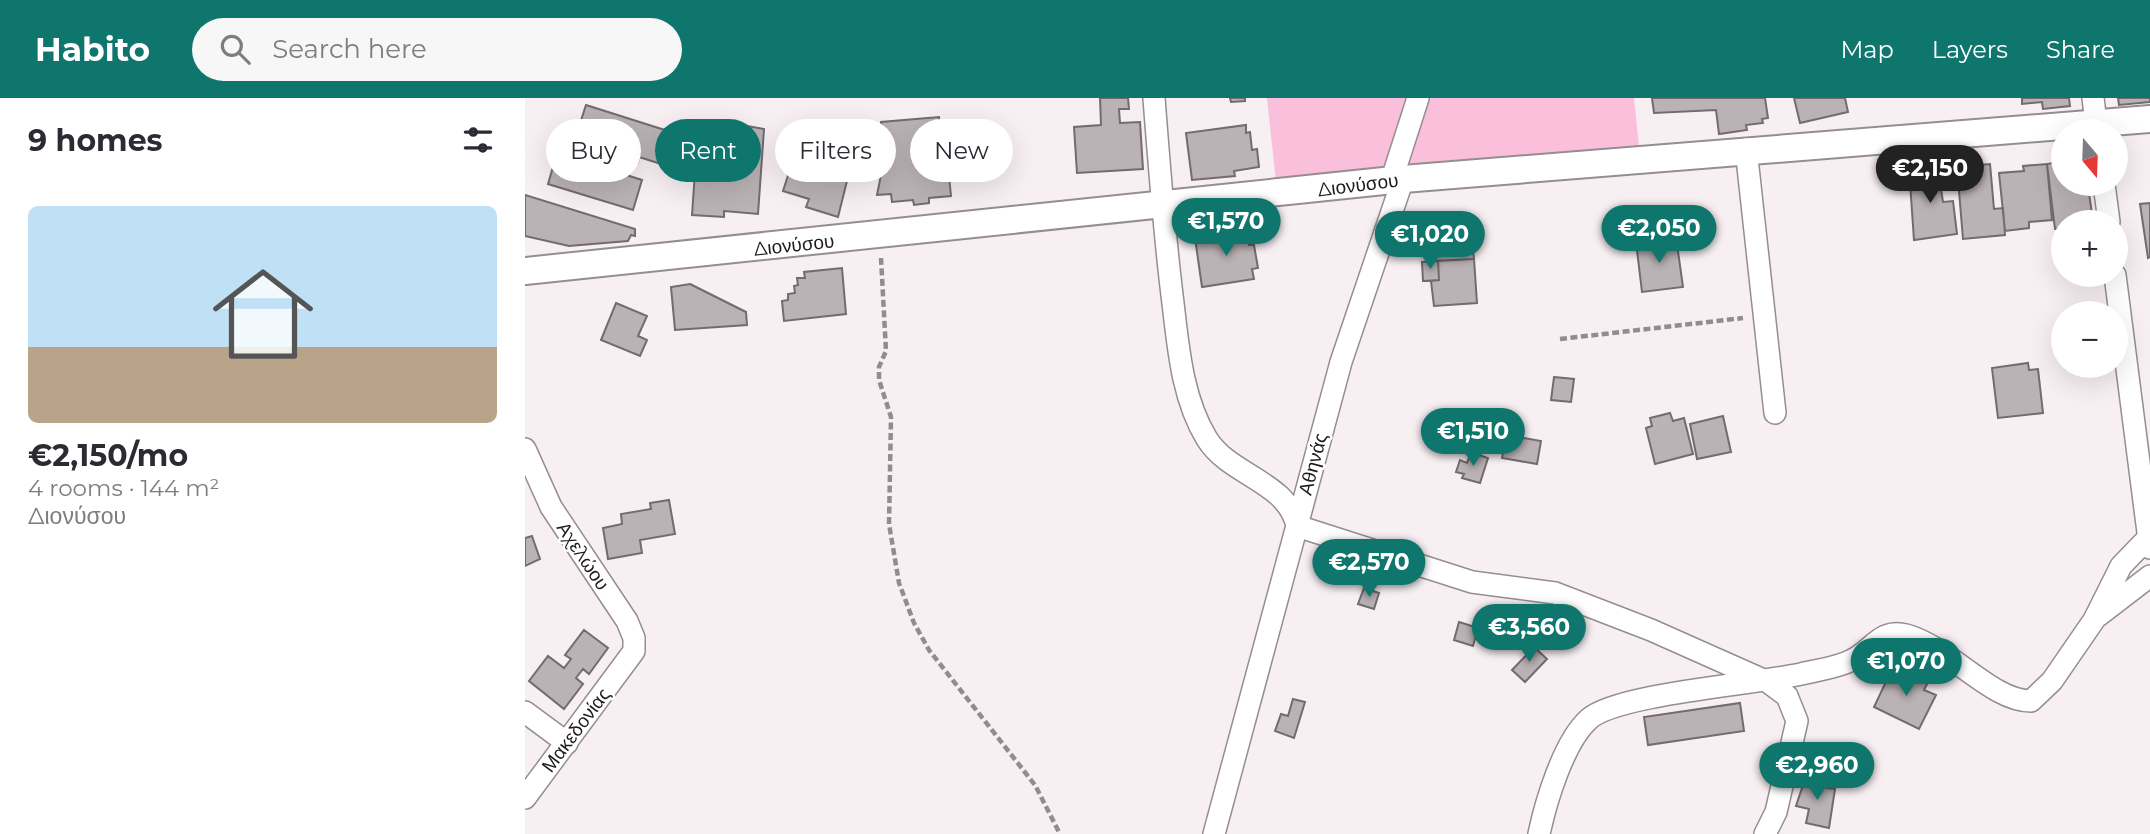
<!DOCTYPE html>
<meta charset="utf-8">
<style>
body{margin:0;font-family:Montserrat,sans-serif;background:#f7f7f7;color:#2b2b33;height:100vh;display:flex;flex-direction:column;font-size:26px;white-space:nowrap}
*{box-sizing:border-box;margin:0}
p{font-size:23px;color:#7c7c81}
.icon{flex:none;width:38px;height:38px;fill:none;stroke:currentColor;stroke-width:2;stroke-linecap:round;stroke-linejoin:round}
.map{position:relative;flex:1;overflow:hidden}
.drawer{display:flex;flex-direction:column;background:#fff;width:525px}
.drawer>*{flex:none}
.guide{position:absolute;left:21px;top:21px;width:665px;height:63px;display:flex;gap:14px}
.needle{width:46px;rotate:161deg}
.fabs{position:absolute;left:1526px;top:21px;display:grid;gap:14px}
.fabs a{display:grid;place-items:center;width:77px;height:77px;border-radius:50%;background:#fff;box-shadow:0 7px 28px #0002;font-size:35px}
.price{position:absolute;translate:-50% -60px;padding:0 16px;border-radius:24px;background:#0f766e;color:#fff;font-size:23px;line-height:46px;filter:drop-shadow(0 2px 4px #0008)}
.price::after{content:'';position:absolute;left:50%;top:42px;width:21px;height:16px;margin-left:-10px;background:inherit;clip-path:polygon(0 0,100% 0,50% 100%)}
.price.selected{background:#222;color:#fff}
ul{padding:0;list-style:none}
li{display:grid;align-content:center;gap:14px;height:371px;padding:0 28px}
li span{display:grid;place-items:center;height:217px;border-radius:10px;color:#555}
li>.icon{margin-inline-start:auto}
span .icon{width:126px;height:126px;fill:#fffc;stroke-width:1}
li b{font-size:30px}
h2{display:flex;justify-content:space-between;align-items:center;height:84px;padding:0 28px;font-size:30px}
.pill{padding:0 24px;border-radius:32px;background:#fff;box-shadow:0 7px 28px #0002;font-size:24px;line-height:63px}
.pill.selected{background:#0f766e;color:#fff}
header{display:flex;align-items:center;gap:42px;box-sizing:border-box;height:98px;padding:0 35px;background:#0f766e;color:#fff}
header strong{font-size:33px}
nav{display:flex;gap:38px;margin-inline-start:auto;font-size:24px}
.search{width:490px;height:63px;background:#f7f7f7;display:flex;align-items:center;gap:18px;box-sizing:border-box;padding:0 24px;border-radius:38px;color:#7c7c81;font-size:26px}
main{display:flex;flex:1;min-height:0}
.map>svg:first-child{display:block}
</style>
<header>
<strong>Habito</strong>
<div class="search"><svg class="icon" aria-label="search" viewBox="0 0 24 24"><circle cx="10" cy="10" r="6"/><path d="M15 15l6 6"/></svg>Search here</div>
<nav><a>Map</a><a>Layers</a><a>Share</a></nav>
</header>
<main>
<section class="drawer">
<h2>9 homes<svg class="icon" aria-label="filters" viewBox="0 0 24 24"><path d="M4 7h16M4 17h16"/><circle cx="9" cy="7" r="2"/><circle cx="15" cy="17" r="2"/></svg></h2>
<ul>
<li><span style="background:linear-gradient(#bfe0f5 65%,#b9a48a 0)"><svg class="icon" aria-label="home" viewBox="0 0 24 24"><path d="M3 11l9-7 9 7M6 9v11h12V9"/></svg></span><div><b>€2,150/mo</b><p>4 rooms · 144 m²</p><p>Διονύσου</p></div></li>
</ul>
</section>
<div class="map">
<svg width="1625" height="736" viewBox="0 0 1625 736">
<rect width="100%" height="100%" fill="#f7eff2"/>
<!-- green -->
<path fill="#fabfda" d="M742,0H1109L1114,49L751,84Z"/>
<!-- building -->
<path fill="#bab2b5" stroke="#726c6e" stroke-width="2" d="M575,0H603L604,11H594L595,25L615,24L618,71L552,75L549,29L576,27Z
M705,0H720V3L706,4Z
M1127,0H1240L1243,20L1237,21L1238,25L1221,27L1222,32L1194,36L1191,12L1129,15Z
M1269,0H1320L1323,14L1275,25Z
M1497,0H1544L1545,8L1518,11L1517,4L1497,6Z
M1593,0H1625V4L1594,7Z
M61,7L146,34L136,66L114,59L113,64L49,44Z
M414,19L416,41L421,40L423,64H419L420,79L424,78L426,98L404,100V105L389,107L388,102L367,104L366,96L352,97L359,62L356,24Z
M200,24L239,31L233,116L199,113V119L167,117L173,31L200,33Z
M721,27V35L725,34L727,52L732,51L734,69L709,73L710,78L667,82L661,35Z
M277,34L330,51L313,119L281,109L284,101L258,93Z
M1538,54V86H1557L1558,96L1564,95L1567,116L1561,117L1562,122L1538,124V130L1530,131L1522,66L1535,64L1533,55Z
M32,55L117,82L108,112L23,86Z
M1412,66L1418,104L1428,103L1432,136L1389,142L1384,70Z
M1465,66L1469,111L1478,110L1480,137L1438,141L1432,69Z
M1522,66L1527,122L1504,124V130L1480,133L1474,75L1499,73L1498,68Z
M0,97L110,131V138L106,137L103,143L44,148L0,138Z
M1625,105V159L1623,160L1615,106Z
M944,115L949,161L907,163L902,119Z
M722,132L724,147H729L733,170L727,171L729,181L677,189L670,140Z
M1151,139L1158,189L1117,194L1111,144Z
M949,161L952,205L909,208L906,183L914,182L913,163Z
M913,163L914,182L898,183L897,164Z
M317,170L321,216L259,223L257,203L263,202V196L270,195L269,188L273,187L272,180H280L279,174Z
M165,186L221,214L222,227L150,232L146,189Z
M91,205L122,218L113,238L122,242L115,258L76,242Z
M1503,265L1504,272L1513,271L1518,315L1473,320L1467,270Z
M1029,279L1049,281L1046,304L1026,302Z
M1145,315L1148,323L1159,320L1168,356L1130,366L1121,330L1127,328L1125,320Z
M1198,318L1206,354L1172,361L1165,326Z
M981,337L1016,343L1012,366L977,360Z
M946,354L963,360L955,385L937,380L939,376L931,374L935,362L942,365Z
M144,402L150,436L115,442L117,455L83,461L78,430L97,426L96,416L126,411L125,405Z
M7,438L15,461L0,468V440Z
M839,490L854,495L849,511L833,506Z
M934,524L953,530L948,548L929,542Z
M59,532L83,550L64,576L58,571L51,580L58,586L39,611L4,583L23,558L39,570L46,561L40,557Z
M1009,549L1022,561L1000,584L987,572Z
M1382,571L1404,582L1399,592L1411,597L1394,631L1349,609L1365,575L1377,581Z
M768,601L780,604L769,640L750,633L756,616L763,618Z
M1215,605L1219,633L1123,647L1119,619Z
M1280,681L1303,686L1302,690L1310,691L1304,730L1281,725L1284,711L1271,708Z"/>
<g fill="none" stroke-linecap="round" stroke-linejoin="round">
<!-- minor casing -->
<g stroke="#958d91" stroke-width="24">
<path id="minor" d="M629,0C634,66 639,131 647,197C653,245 656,299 682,341C705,378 762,383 772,428L947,484L1030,495L1126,532L1243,584L1262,598L1272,623L1251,714L1240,736
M1568,0L1572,33
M1221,51L1250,315
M866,84L893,0
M1579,86L1584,124
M1590,177L1625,450
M0,351L26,409L102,523L109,540V553L0,700
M1573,518L1625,478
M0,614L42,645
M689,736L816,264L878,81
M1014,736C1021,703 1039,643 1064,621C1092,596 1231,586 1276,576C1292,572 1312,570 1327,562C1347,553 1355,530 1381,537C1425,549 1466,603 1506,603L1527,583L1569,522L1596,468L1624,439"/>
</g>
<!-- tertiary casing -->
<g stroke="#958d91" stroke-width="30">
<path id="tertiary" d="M0,173L878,81L1625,21"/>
</g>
<!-- path -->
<path stroke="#918c8e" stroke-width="4.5" stroke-dasharray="7 3.5" stroke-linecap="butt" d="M356,160L361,253L354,269V282L366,319L364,426L374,485L389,525L404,552L510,687L535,736
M1035,241L1218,220"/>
<!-- minor -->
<use href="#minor" stroke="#fff" stroke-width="21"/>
<!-- tertiary -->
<use href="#tertiary" stroke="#fff" stroke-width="26"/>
</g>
<g text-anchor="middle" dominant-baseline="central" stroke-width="5" stroke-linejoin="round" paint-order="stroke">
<!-- street labels -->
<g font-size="19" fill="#1e1b1c" stroke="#fff">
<text transform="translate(833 87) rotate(-7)">Διονύσου</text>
<text transform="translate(269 147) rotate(-6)">Διονύσου</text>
<text transform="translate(788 366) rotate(-75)">Αθηνάς</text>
<text transform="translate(58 458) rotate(56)">Αχελώου</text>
<text transform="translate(51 632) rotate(-53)">Μακεδονίας</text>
</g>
</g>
</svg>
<div class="fabs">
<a><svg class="needle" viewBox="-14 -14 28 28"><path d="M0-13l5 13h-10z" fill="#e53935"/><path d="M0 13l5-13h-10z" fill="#7c7c81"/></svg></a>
<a>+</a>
<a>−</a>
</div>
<b class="price selected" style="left:1405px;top:107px">€2,150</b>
<b class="price" style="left:701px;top:160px">€1,570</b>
<b class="price" style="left:1134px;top:167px">€2,050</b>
<b class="price" style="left:905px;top:173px">€1,020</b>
<b class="price" style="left:948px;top:370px">€1,510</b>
<b class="price" style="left:844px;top:501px">€2,570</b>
<b class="price" style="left:1004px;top:566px">€3,560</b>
<b class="price" style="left:1381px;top:600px">€1,070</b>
<b class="price" style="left:1292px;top:704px">€2,960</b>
<div class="guide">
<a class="pill">Buy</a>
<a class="pill selected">Rent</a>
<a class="pill">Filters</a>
<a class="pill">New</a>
</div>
</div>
</main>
